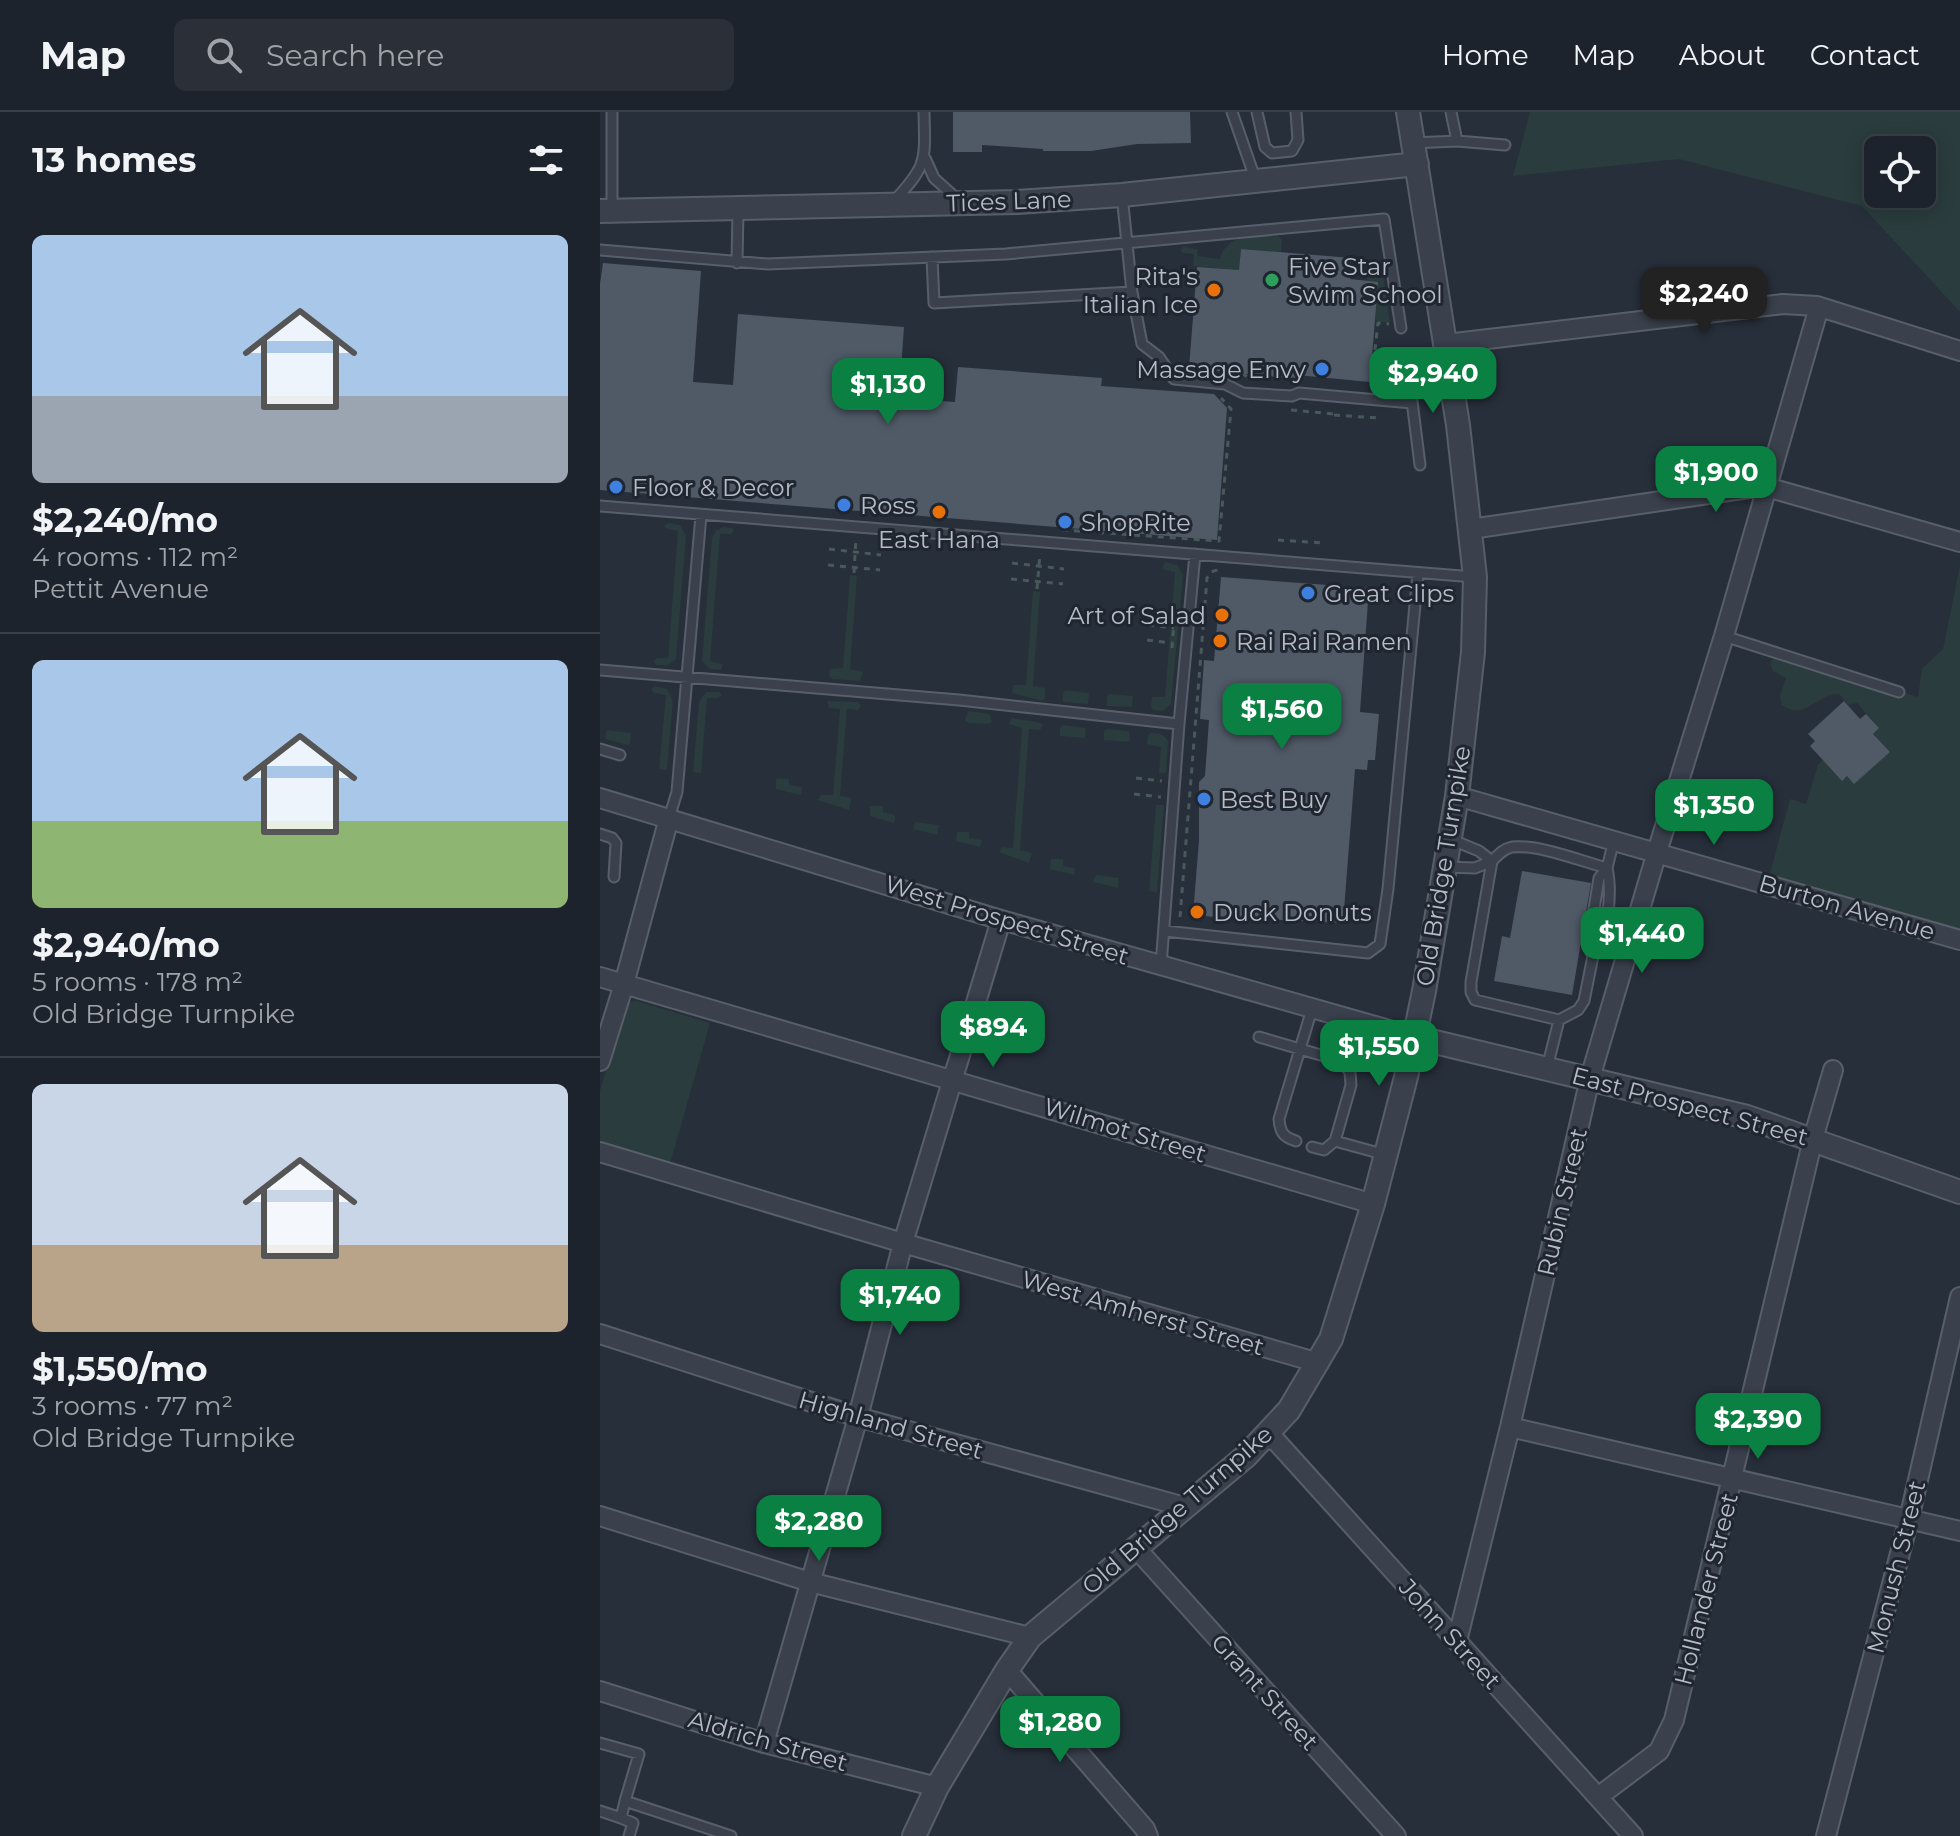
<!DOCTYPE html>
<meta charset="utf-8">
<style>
body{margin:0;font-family:Montserrat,sans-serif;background:#2a2f38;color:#f1f3f6;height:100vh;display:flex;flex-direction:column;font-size:30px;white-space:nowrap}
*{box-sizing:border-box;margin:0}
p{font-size:26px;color:#a0a4a9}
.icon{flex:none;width:44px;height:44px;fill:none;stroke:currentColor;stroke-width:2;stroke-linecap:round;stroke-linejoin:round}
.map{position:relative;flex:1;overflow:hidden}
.details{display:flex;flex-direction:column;background:#1d232c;width:600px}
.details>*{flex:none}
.tools{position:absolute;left:1264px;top:24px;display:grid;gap:16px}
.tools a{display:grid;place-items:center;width:72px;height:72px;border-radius:12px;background:#1d232c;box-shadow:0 4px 20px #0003,0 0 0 2px #3b4048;font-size:40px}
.price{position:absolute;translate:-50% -68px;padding:0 18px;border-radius:16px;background:#0b8043;color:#fff;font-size:26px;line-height:52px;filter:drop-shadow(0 2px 4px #0008)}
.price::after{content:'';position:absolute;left:50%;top:48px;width:24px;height:18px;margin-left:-12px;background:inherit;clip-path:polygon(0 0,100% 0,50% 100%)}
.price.on{background:#222;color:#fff}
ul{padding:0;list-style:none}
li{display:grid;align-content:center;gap:16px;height:424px;padding:0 32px}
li+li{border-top:2px solid #3b4048}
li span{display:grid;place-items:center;height:248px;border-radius:12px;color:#555}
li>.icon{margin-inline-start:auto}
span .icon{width:144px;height:144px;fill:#fffc;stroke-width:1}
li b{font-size:34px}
h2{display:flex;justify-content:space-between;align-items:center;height:96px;padding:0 32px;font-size:34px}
header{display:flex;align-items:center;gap:48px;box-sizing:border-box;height:112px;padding:0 40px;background:#1d232c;border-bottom:2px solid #3b4048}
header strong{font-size:38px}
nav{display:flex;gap:44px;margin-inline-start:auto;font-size:28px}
.search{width:560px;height:72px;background:#2a2f38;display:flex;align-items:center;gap:20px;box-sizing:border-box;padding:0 28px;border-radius:12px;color:#a0a4a9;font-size:30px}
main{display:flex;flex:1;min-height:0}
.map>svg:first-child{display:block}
</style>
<header>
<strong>Map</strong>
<div class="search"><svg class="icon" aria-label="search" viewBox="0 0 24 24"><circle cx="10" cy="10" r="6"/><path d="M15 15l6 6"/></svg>Search here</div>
<nav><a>Home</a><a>Map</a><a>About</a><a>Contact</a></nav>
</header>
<main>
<section class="details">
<h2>13 homes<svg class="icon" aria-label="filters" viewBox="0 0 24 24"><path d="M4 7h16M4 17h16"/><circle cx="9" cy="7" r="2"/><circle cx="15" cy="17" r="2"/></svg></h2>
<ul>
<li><span style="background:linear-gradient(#a9c7e8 65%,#9aa5b1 0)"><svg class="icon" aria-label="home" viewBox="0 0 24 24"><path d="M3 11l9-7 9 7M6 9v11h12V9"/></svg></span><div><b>$2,240/mo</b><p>4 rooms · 112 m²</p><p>Pettit Avenue</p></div></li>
<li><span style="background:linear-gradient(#a9c7e8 65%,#8fb573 0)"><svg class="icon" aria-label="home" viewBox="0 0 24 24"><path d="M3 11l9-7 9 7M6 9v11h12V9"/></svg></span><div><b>$2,940/mo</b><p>5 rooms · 178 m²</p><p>Old Bridge Turnpike</p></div></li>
<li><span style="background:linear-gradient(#c9d6e8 65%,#b9a48a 0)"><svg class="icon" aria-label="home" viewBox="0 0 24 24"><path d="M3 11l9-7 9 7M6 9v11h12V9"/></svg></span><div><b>$1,550/mo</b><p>3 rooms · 77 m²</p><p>Old Bridge Turnpike</p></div></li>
</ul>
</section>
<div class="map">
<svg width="1360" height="1724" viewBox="0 0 1360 1724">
<rect width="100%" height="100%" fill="#272f3b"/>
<!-- green -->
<path fill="#2a3c3d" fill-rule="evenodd" d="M930,0H1360V200L1262,94L1079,47L913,64ZM1278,38H1322V82H1278Z
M678,124L682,128L681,140L641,137L639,158L593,154L594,142L583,141L580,138L583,134L598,138L597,144L620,147C627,120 656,126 678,124Z
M768,159L783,161L790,211L775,209L778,170L767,169Z
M68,411L80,413L86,424L76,547L67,553H56L54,549L57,546H68L78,419L67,417L64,414Z
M123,415L132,416L134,419L131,422H120L110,549L123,552L121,558L110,557L102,549L112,426L116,419Z
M565,450L577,453L583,463L571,592L563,599L553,598L551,594L552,585H565L575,460L562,457Z
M1360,453V828L1167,772L1190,687L1206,692L1218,653L1223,648L1242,668L1289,640L1273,622L1279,616L1257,591L1248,593L1239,582C1216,582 1205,610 1182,593L1180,584L1186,566L1173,559L1170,550L1180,542L1318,585L1322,557L1343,537Z
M250,463L257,464L250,557L263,560L260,569L232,567L229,564L230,557L243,556Z
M433,479L440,480L433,574L445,576V586L442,589L412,581L413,573H426Z
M55,574L67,577L73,588L67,658L59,657L66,583L54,581L51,577Z
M466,578L489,581L488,592L463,590V581Z
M106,580H119L122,583L118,586H107L101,661L93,660L99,590Z
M510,582L533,584L532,595L507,594V584Z
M227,589L258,590L261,594L258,598L247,597L240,684L252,686L249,698L218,688L221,683H233L240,597L229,596Z
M368,599L390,602L392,610L389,612L368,611L365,608Z
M412,606L441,611L443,614L440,618L429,617L420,738L432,741L429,751L399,740L402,735L413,736L422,616L409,612Z
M463,613L486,616L485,626L460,624V616Z
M507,617L529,619L530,628L528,630L504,628V619Z
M7,618L31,621L30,631L28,633L5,627Z
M551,620L563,623L568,629L566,661H559L561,635L547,632L548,623Z
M178,666L189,667V673L202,675L201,683L176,677V668Z
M556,693H564L557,780L549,779Z
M270,694H283V700L295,703V709L293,711L270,704Z
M315,710L339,713L337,723L313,717Z
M357,720H369V726L382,728L380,735L356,729Z
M451,747H463V754L475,756L474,763L450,757Z
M496,763L519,766L518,776L493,770Z
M36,889L110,911L70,1052L0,1033V979L26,890Z"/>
<!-- building -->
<path fill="#505a67" d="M353,0H590L591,31L537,32L491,39H443V37L382,33V40H353Z
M641,137L752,146L750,167L778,170L770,270L697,263V267L589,256L597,155L639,158Z
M3,151L101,159L93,270L133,273L138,202L304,215L299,286L355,290L358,255L502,266L501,274L614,282L627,296L617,428L0,378V172Z
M621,465L769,476L760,600L779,602L775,648H768L767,658L755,657L743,811L660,807L659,809L593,803L599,728V670L605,664L609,608L600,607L604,548L614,549Z
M1244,589L1260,607L1266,602L1279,616L1273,622L1290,640L1254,672L1247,664L1242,669L1210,634L1215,629L1208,622Z
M922,759L991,771L972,883L894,869L902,824L910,826Z"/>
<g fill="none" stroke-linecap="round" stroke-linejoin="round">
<!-- service casing -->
<g stroke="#585f6a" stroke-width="13">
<path id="service" d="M12,0V98
M632,0L656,69
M657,0L665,35L672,41L692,39L698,28L696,0
M851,0L857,29
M813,31L857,29L905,33
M325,46L334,66L356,86
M522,83L532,180L542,232L559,245L574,267L625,272L643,281L692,284L699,281L812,291
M293,90C328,53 325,49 324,0
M0,138L168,152L406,142L784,107L801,216
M332,145L334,191L532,180
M137,151L138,98
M810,273L820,353
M0,394L874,465
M1124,524L1299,580
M0,558L359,588L579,612
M0,637L20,643
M69,706L77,680L101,403
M0,722L12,726L16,731L14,765
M845,755L875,756L892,749L879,739L850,727
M1007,756C981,749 938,732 912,735C903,737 898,743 892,749L871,870V880L875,888L959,908L978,898L984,889L993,844L988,834L999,766L1007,756L1014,728
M565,819L768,841L780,832L788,777L818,461
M993,844C1009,826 1012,778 1007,756
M561,854L579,612L595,442
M659,925L741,949L750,960L751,973L735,1029L786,1043
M947,956L959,908
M696,1029C683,1025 680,1020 679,1007L712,897
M712,1035L724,1038L735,1029
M0,1631L39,1642L25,1689
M0,1699L21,1706
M29,1724L33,1711L21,1706L25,1689L131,1724"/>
</g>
<!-- minor casing -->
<g stroke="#585f6a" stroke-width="22">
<path id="minor" d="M846,232L1183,192L1217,194L1360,239
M871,417L1163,374L1360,430
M857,684L1360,828
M0,686L398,807L814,925
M0,865L773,1092
M0,949L24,872L69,706
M0,1040L303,1131L719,1251
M0,1222L258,1305L585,1395
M910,1315L1360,1419
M663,1326L676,1329L1033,1724
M0,1404L210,1470L430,1525
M535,1435L796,1724
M857,1529L910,1315L990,966L1057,740L1124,524L1219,195
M407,1558L545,1717L548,1724
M0,1579L164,1631L337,1675
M164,1631L258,1305L303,1131L401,808
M998,1685L1059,1639L1074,1608L1213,1027L1233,958
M1226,1724L1309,1407L1360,1185"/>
</g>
<!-- tertiary casing -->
<g stroke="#585f6a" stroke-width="26">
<path id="tertiary" d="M0,99L417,90L522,83L817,52
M814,925L1147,1005L1360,1080
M314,1724L337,1675L407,1558L430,1525L646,1344L689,1298L731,1227L773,1092L806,965L824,879L857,684L873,540L875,465L858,313L808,0"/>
</g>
<!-- path -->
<path stroke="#48595b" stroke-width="3" stroke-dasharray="6 6" stroke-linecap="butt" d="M630,260L642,261L652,268
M771,274L778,211L789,212
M691,298L734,302
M734,303L778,306
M462,418L619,429L631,297L621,286
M678,428L724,431
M229,437L281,443
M412,451L464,457
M228,453L280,458
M254,461L256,425
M411,467L463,472
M437,477L440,441
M548,513L574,516
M547,528L572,531
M572,536L574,510
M536,666L562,669
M534,682L561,685
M580,805L607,466L611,460L620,457"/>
<!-- service -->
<use href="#service" stroke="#3a414c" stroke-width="9"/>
<!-- minor -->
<use href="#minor" stroke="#3a414c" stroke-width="18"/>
<!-- tertiary -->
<use href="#tertiary" stroke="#3a414c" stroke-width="22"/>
</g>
<!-- markers -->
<circle fill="#2e9e5b" stroke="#1f2630" stroke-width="3" cx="672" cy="168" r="8"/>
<g fill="#e8710a" stroke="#1f2630" stroke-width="3">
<circle cx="614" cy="178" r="8"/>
<circle cx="339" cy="400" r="8"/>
<circle cx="622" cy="503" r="8"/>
<circle cx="620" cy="529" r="8"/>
<circle cx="597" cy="800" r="8"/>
</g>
<g fill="#3f7fe0" stroke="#1f2630" stroke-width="3">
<circle cx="722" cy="257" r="8"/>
<circle cx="16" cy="375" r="8"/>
<circle cx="244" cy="393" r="8"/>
<circle cx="465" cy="410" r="8"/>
<circle cx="708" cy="481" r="8"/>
<circle cx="604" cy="687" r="8"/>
</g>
<g text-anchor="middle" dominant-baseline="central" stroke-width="6" stroke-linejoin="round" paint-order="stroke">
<!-- street labels -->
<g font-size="24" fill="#b6bcc7" stroke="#1f2630">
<text transform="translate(409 89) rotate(-2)">Tices Lane</text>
<text transform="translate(843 754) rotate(-81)">Old Bridge Turnpike</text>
<text transform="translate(1247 795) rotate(16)">Burton Avenue</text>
<text transform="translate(407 808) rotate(17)">West Prospect Street</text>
<text transform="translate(1090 994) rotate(15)">East Prospect Street</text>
<text transform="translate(525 1018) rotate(17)">Wilmot Street</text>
<text transform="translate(962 1090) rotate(-77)">Rubin Street</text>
<text transform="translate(543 1201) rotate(16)">West Amherst Street</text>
<text transform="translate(291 1313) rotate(16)">Highland Street</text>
<text transform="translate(577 1398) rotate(-41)">Old Bridge Turnpike</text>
<text transform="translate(1296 1455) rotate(-76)">Monush Street</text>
<text transform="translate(1106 1477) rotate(-76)">Hollander Street</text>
<text transform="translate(850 1522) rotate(48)">John Street</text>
<text transform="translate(665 1580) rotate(48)">Grant Street</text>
<text transform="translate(168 1629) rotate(16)">Aldrich Street</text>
</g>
<!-- poi labels -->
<g font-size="24" fill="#b6bcc7" stroke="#1f2630" text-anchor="start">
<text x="688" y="154">Five Star<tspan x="688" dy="28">Swim School</tspan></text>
<text x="598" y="164" text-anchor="end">Rita's<tspan x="598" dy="28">Italian Ice</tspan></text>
<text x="706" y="257" text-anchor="end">Massage Envy</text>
<text x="32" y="375">Floor &amp; Decor</text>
<text x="260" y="393">Ross</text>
<text x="481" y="410">ShopRite</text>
<text x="339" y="427" text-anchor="middle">East Hana</text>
<text x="724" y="481">Great Clips</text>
<text x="606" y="503" text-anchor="end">Art of Salad</text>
<text x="636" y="529">Rai Rai Ramen</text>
<text x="620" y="687">Best Buy</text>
<text x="613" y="800">Duck Donuts</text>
</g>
</g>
</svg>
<div class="tools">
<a><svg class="icon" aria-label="locate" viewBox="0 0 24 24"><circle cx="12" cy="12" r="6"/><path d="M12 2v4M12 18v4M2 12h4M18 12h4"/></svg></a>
</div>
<b class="price on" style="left:1104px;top:223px">$2,240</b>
<b class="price" style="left:833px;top:303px">$2,940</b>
<b class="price" style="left:288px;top:314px">$1,130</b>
<b class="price" style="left:1116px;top:402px">$1,900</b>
<b class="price" style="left:682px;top:639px">$1,560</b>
<b class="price" style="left:1114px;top:735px">$1,350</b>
<b class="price" style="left:1042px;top:863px">$1,440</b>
<b class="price" style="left:393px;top:957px">$894</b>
<b class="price" style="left:779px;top:976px">$1,550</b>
<b class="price" style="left:300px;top:1225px">$1,740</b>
<b class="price" style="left:1158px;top:1349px">$2,390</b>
<b class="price" style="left:219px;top:1451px">$2,280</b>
<b class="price" style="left:460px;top:1652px">$1,280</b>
</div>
</main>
